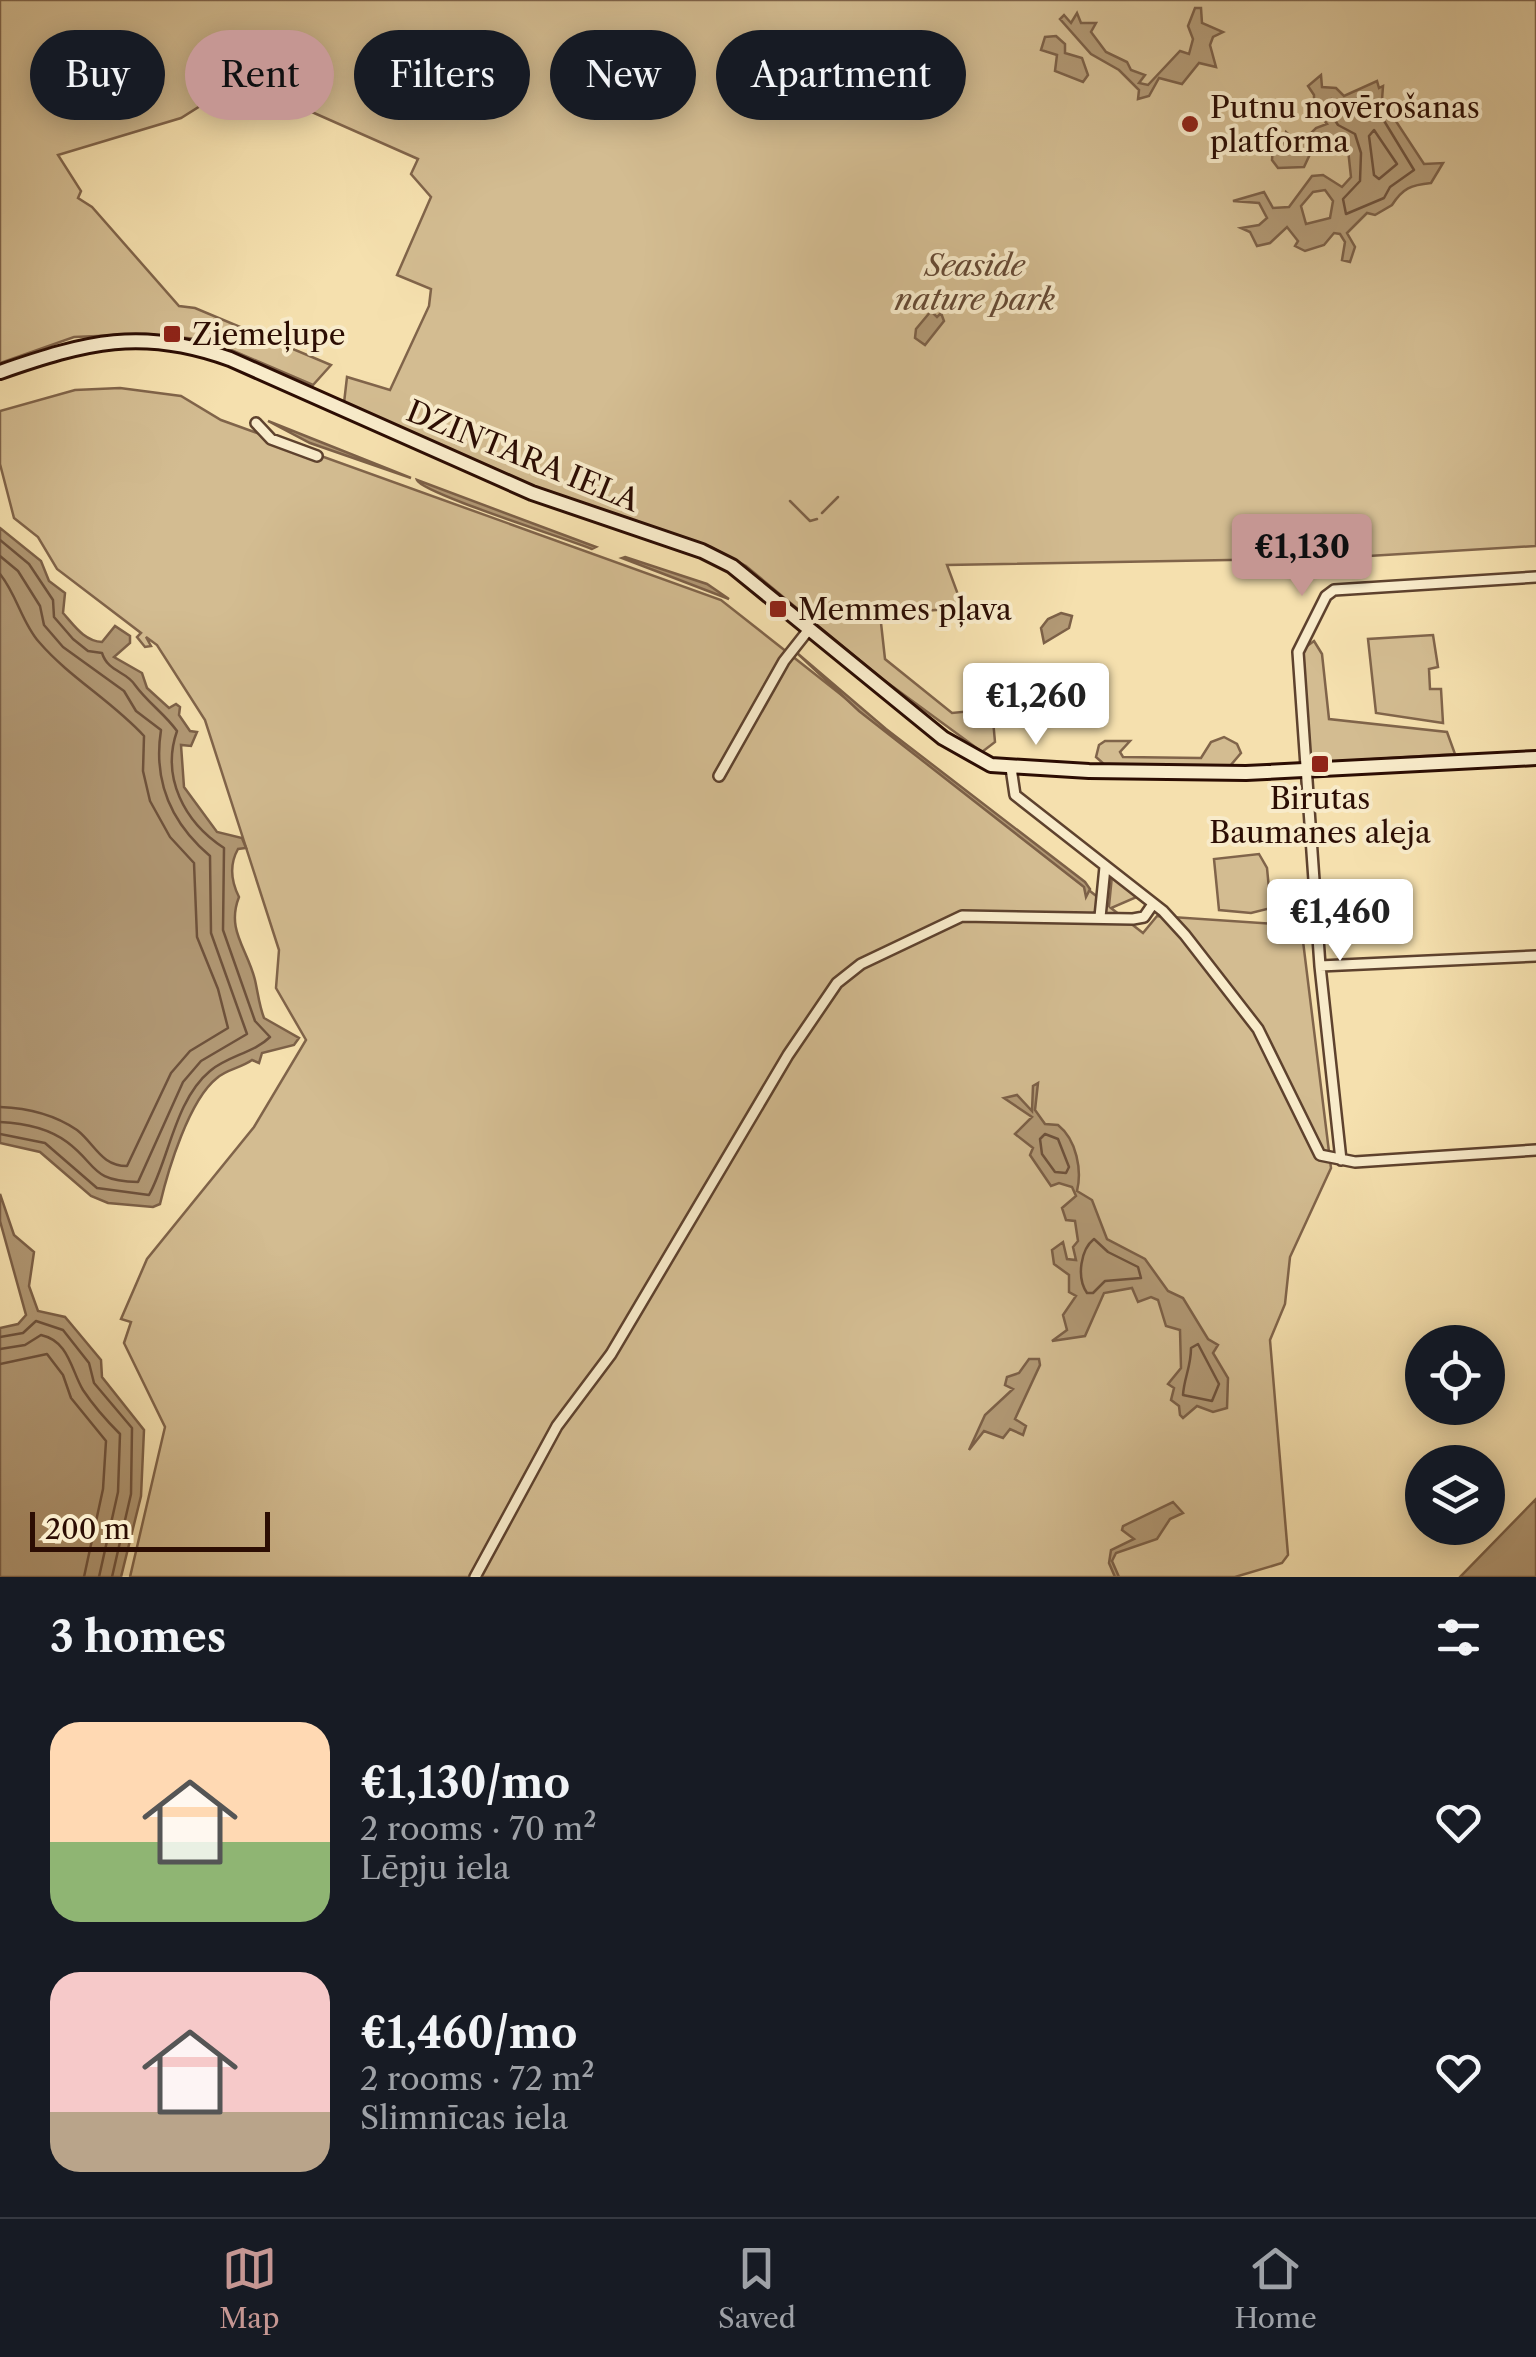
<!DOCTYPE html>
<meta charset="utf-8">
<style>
body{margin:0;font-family:"Libre Caslon Text",serif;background:#20242c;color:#f1f3f6;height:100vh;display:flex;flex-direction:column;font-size:38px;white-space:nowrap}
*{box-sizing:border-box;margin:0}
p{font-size:32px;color:#9ea1a6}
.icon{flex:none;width:55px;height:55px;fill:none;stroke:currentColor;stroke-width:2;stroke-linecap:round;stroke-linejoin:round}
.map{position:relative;height:1577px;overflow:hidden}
.panel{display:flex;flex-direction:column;background:#171b24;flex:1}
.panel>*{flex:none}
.guide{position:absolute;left:30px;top:30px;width:1000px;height:90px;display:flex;gap:20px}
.controls{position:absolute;left:1405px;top:1325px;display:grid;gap:20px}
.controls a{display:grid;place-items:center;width:100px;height:100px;border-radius:50%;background:#171b24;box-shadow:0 5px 25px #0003;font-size:50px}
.scale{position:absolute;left:30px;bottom:25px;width:240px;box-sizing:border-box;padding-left:10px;border:5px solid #2c0d03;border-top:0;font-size:28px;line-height:35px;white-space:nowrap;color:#2c0d03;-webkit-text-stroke:8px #f8ebca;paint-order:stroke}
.price{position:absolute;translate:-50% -85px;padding:0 22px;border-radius:10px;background:#fff;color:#222;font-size:32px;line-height:65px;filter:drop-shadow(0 2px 5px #0008)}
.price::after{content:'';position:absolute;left:50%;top:60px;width:30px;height:22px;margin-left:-15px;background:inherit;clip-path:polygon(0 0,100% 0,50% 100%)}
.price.active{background:#c59692;color:#111}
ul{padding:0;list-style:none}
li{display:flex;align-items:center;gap:30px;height:250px;padding:0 50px}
li span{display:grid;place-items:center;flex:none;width:280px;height:200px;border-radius:30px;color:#555}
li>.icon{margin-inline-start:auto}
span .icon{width:120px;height:120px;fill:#fffc;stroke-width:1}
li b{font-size:42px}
h2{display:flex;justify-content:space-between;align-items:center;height:120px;padding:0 50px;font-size:42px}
.tag{padding:0 35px;border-radius:45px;background:#171b24;box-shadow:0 5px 25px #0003;font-size:35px;line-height:90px}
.tag.active{background:#c59692;color:#111}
.tabs{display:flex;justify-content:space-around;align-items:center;height:140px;border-top:2px solid #363941;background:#171b24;font-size:28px;color:#9ea1a6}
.tabs a{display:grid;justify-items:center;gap:5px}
.tabs .active{color:#c59692}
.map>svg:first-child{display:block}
</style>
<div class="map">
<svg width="1536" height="1577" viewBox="0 0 1536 1577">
<rect width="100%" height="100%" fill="#f5e0ae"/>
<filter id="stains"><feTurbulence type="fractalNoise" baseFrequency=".002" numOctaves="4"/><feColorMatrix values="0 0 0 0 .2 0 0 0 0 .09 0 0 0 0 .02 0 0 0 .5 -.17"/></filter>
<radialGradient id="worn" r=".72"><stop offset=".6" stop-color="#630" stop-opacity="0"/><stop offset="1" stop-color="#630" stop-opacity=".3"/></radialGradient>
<!-- green -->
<path fill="#d3bc91" stroke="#80644a" stroke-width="2.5" d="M0,0H1536V546L1335,558L947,565L963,608L880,614L885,659L952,713L992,709L995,742L982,752L881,678L746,566L711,547L532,486L344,403L347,377L390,390L429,306L431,289L397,275L431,197L411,174L418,159L262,90L251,74L181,118L58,155L81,191L78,198L92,207L179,306L195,308L331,365L313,385L208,340L145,334L74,337L0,363Z
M120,388L181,396L221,420L721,600L1109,906L1112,876L1139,896L1111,908L1143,933L1157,916L1275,924L1302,933L1331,1168L1290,1257L1285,1304L1270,1340L1288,1555L1282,1563L1235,1577H130L165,1427L124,1343L131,1322L121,1319L147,1259L254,1127L306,1040L276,988L279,950L205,720L157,645L146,637L151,646L145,647L137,637L141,633L57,569L38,537L14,518L0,464V411L75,390Z
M1433,635L1438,667L1429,669L1430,689H1441L1443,723L1376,713L1368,639Z
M1314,641L1322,654L1329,719L1447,732L1455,754L1310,763L1303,649Z
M1224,737L1237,744L1241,753L1230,766L1105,765L1096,757L1099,745L1105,741H1130L1120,752L1123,757L1201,758L1211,742Z
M1259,854L1267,868L1269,889L1285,888L1283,905L1251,913L1219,910L1214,859Z"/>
<!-- water -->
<path fill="#b19874" stroke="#7c6047" stroke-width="2.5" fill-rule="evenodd" d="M1195,8H1201L1202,23L1223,32L1213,37L1210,45L1216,67L1199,63L1182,84L1159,78L1149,96L1138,99L1139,90L1119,70L1091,54L1060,19L1064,15L1071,23L1077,13L1081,23H1096L1091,32L1106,52L1127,62L1131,70L1145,75L1139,83L1148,85L1180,51L1189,54L1193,39L1188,26Z
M1056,36L1065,44V53L1082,58L1088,75L1083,82L1055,71L1057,55L1041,50L1045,37Z
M1321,75L1322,87L1336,88L1344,96L1377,81L1379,88L1383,86L1382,100L1424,164L1443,163L1431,183C1411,185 1403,188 1392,205L1375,215L1367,213L1347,233L1355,247L1350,262L1342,260L1345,242L1340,234L1334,233L1324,245L1305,251L1295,246L1298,241L1287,227L1270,243L1257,246L1250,232L1241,228L1259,225L1267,218L1259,203L1233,201L1264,192L1273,208L1289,207L1312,176L1323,175L1342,187L1351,177L1347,140L1324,134L1318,137L1304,167L1278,168L1272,160L1273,146L1282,144L1286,132L1299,145L1316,128L1327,124L1314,108V95L1308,86ZM1325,190L1333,201L1330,218L1306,224L1301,206L1313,192Z
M931,311L937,317L941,313L944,321L925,345L915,338L916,329Z
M268,421L411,478L310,443Z
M417,480L596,547L592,549C565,538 422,493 417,480Z
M0,528L41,561L49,581L65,593L63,613C74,625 84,641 102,642L115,626L130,636V643L114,657L142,673L147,688L169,708L176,704L180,707L179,715L190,731L197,732L191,746L181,745L184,787L217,832L242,838L246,848L238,849C229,865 231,881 239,897C226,930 247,948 255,980C258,993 259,1005 264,1018L299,1038L294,1045L262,1053L259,1063L252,1060C241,1068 227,1069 217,1078C189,1100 168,1170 160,1204L153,1207L108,1203L91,1196L40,1152L0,1143Z
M625,557L707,584L729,599L622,558Z
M1061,613L1072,616L1069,628L1044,643L1041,628L1048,619Z
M797,653L886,729L1085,882L1090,889L1086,897L1084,887L859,711Z
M1038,1083L1035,1110L1045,1124L1058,1125C1077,1140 1082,1171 1077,1191L1092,1200L1107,1239L1145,1259L1168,1291L1183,1298L1208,1339L1218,1345L1213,1353L1228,1378L1227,1408L1213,1412L1197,1406L1183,1418L1180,1415L1179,1406L1171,1400L1174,1388L1168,1384L1181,1368L1180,1330L1166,1326L1158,1300L1151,1297L1138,1302L1132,1288L1104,1293L1085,1336L1052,1341L1067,1330L1063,1315L1076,1296L1069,1292V1275L1054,1264L1052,1250L1063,1242L1067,1259L1076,1260L1073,1247L1078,1241L1075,1221L1066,1220L1062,1208L1076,1196L1072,1187L1059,1183L1051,1186L1030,1155L1033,1148L1015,1134L1032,1117L1004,1098L1017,1095L1032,1111L1033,1086Z
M0,1194L14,1235L34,1252L29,1286L38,1311L65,1317L71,1324L101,1360L102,1377L144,1430L141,1496L121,1577H0V1328L18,1324L26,1315L0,1221Z
M1029,1359H1039L1040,1365L1015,1419L1026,1426L1023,1435L1010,1429L1003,1438L984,1431L969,1450L985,1415L1013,1389L1005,1385L1007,1377L1019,1373Z
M1536,1499V1577H1460Z
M1173,1502L1183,1513L1170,1519L1157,1539L1116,1553L1112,1561L1119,1577H1115L1109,1563L1111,1550L1134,1539L1122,1530L1123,1526Z"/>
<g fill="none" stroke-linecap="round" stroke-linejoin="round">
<!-- shore -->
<path stroke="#6e523c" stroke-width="2.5" d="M1358,98L1372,101L1414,170L1390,187L1384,198L1346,214L1343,199L1360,181L1361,153L1355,134L1338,125L1324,103L1331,99L1346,105Z
M1374,130L1397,164L1379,179L1374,175L1369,136Z
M0,540L29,564L53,600L54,617L73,639L88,651L102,653C108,672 126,671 135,685C148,703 164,713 177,731C161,777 184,822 224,848L223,930L255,1021L270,1037C254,1053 227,1056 210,1071C175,1100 169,1159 149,1195L97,1188L45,1143L0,1134
M0,556L18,571L40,606L44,625L63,647L124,691L136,711L161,730C153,781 170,822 210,856L211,933L247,1034L201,1061L183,1082L138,1182C90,1181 98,1165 67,1142C48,1128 23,1123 0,1122
M0,574C17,595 22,623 39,642C70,678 112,701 144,736L143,771L150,801L170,837L194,863L197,937L218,989L228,1028L190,1051L171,1073L127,1166C101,1166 95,1144 77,1130C55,1115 27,1108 0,1107
M1045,1134L1058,1139L1069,1167L1066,1173L1055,1172L1042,1154L1040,1139Z
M1094,1239L1108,1252L1138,1267L1141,1278L1105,1281L1093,1293H1087C1076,1277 1081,1249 1094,1239Z
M0,1337L23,1333L36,1321L63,1330L89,1363L94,1383L132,1428L131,1494L112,1577
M1198,1344L1219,1384L1212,1401L1183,1395C1184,1378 1191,1367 1191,1348Z
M0,1349L25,1345L41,1335C69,1341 71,1370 83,1390C93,1405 108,1422 120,1434L118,1492L99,1577
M0,1364L47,1354L63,1375L71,1398L106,1441L103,1489L84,1577"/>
<!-- stream -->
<path stroke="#7c6047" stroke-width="2.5" d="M790,501L810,521L817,519
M822,513L838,497"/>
<!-- street casing -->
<g stroke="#5e422e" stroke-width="14">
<path id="street" d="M256,423L271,439L317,456
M1011,768L1015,795L1163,911L1185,935L1258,1029L1320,1155L1355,1162L1536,1150
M719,776L784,661L810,628
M1100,917L1105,867
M1320,966L1536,956
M1341,1160L1320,966L1298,652L1326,596L1334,590L1536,577
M475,1577L557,1426L611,1354L788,1055L837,983L861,964L962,916L1133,919L1144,917L1153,904"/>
</g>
<!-- secondary casing -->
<g stroke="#2c0d03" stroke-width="18">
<path id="secondary" d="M0,372C86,342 142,327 230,359L532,493L702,551L732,566L943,738L991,765L1089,771L1246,773L1536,758"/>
</g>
<!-- street -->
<use href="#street" stroke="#f8ebca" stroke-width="9"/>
<!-- secondary -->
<use href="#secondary" stroke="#f8ebca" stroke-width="12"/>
</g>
<!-- markers -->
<g fill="#8f2418" stroke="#f8ebca" stroke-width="4">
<circle cx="1190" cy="124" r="10"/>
<rect x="162" y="324" width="20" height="20" rx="5"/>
<rect x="768" y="599" width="20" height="20" rx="5"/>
<rect x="1310" y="754" width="20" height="20" rx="5"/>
</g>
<g text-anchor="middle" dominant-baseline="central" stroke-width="8" stroke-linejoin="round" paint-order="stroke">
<!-- poi labels -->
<g font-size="30" fill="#2c0d03" stroke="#f8ebca" text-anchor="start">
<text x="1210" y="107">Putnu novērošanas<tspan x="1210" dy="34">platforma</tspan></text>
<text x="192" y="334">Ziemeļupe</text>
<text x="798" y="609">Memmes pļava</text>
<text x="1320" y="798" text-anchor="middle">Birutas<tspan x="1320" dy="34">Baumanes aleja</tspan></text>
</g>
<!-- park labels -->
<g font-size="30" font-style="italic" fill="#664a35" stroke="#f8ebca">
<text x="975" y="265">Seaside<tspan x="975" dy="34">nature park</tspan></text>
</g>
<!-- street labels -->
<g font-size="30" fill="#2c0d03" stroke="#f8ebca">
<text transform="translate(523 456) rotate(22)">DZINTARA IELA</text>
</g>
</g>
<rect width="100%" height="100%" filter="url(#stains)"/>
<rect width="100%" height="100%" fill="url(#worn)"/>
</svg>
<div class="controls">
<a><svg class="icon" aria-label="locate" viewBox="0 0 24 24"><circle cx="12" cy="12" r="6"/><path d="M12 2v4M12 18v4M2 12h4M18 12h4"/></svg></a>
<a><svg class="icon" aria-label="layers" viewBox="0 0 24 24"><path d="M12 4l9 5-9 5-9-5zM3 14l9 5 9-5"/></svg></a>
</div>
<div class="scale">200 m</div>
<b class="price active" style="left:1302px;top:599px">€1,130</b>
<b class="price" style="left:1036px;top:748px">€1,260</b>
<b class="price" style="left:1340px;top:964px">€1,460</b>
<div class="guide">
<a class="tag">Buy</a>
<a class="tag active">Rent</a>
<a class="tag">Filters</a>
<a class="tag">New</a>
<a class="tag">Apartment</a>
</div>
</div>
<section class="panel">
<h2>3 homes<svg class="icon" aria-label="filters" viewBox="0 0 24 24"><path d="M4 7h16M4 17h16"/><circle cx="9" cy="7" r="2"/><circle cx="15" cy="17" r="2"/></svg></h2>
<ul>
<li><span style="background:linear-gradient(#ffd9b3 60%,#8fb573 0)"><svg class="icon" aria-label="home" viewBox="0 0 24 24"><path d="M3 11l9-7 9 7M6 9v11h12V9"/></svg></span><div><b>€1,130/mo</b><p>2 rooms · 70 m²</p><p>Lēpju iela</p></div><svg class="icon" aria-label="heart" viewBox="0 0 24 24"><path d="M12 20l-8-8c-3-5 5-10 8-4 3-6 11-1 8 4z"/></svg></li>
<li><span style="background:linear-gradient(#f6c9c9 70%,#b9a48a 0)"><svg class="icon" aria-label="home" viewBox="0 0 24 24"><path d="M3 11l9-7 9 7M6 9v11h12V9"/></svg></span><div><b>€1,460/mo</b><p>2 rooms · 72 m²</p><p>Slimnīcas iela</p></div><svg class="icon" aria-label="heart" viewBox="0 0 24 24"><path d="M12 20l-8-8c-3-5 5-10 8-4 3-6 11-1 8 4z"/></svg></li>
</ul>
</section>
<nav class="tabs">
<a class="active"><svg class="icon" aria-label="map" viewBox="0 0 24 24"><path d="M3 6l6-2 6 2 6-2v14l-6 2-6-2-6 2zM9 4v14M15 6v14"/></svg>Map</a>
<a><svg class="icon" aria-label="saved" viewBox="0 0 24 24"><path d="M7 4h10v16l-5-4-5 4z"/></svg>Saved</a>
<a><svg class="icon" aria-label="home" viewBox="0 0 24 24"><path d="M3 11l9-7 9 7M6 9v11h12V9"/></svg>Home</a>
</nav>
